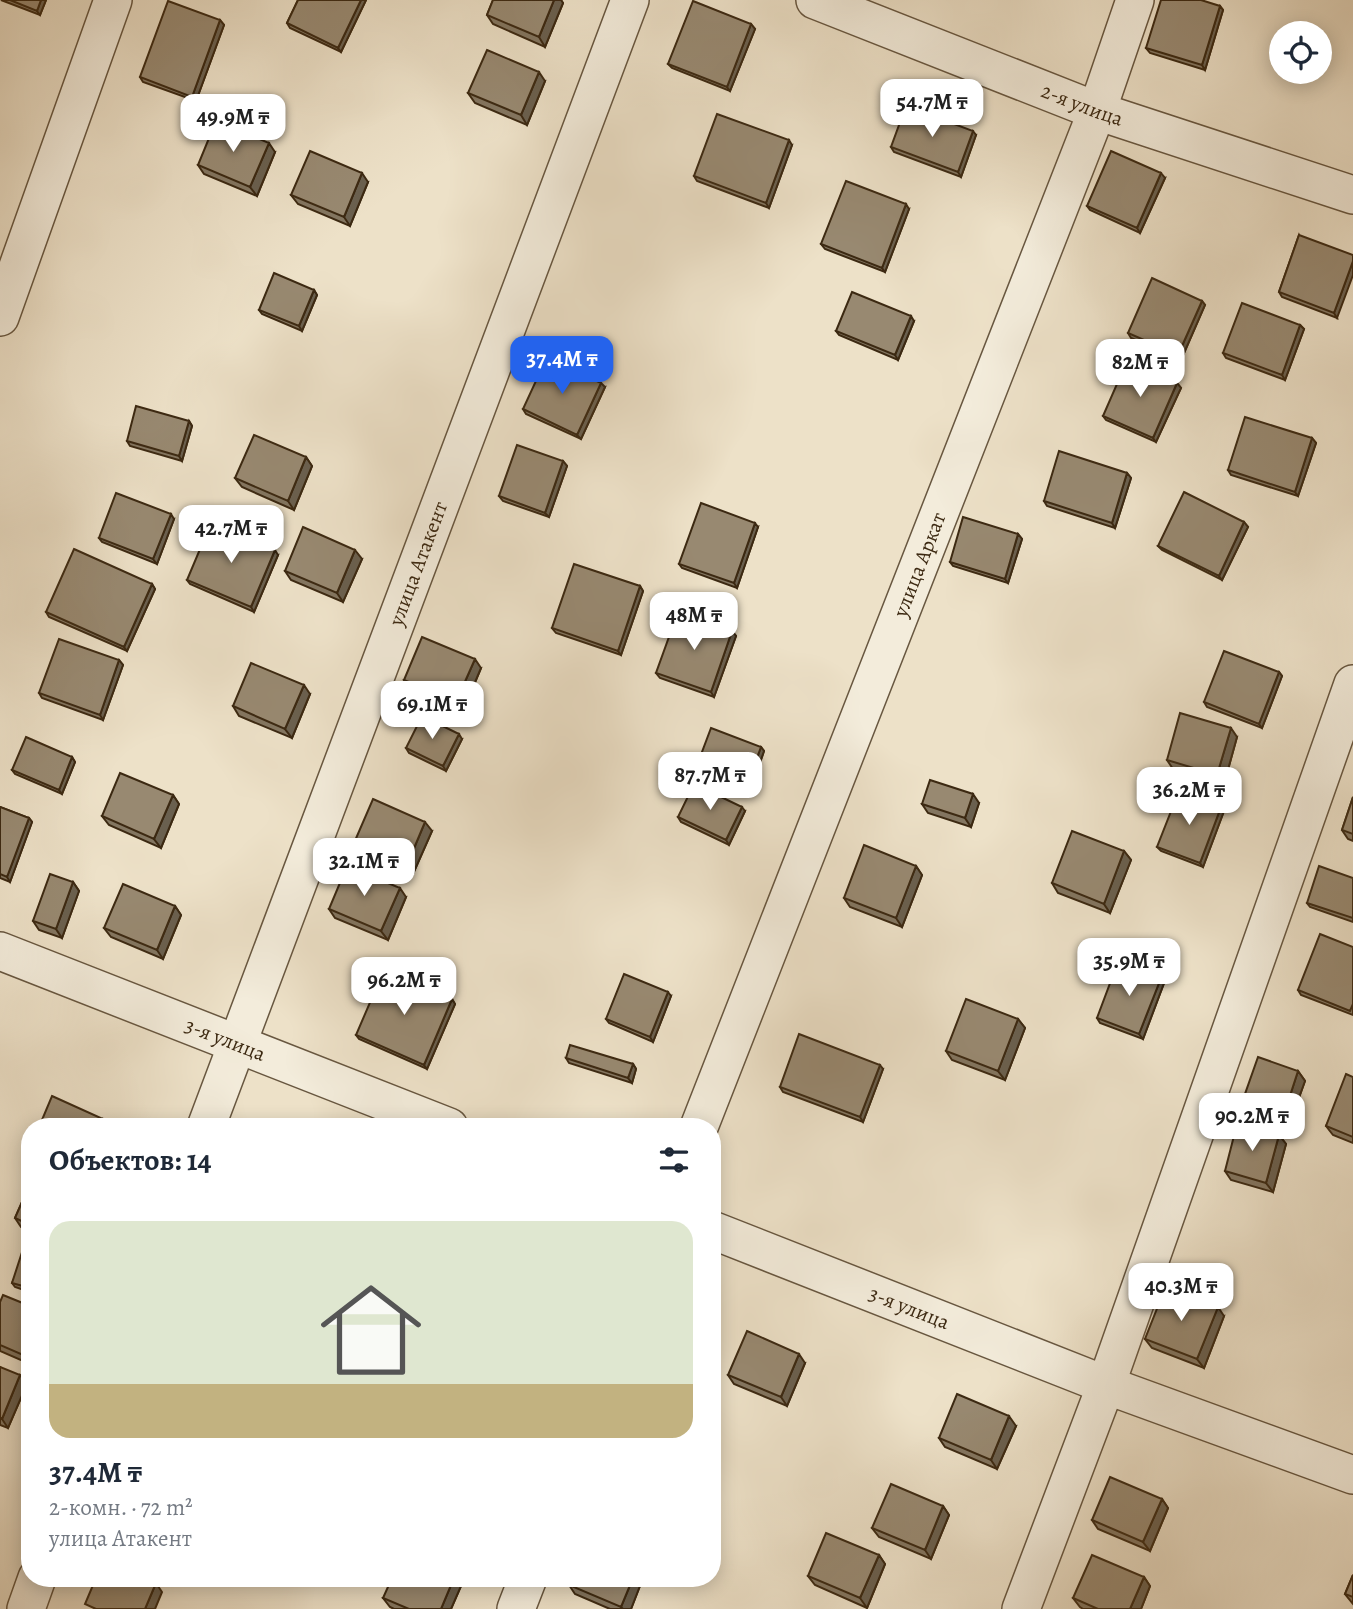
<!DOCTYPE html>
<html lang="ru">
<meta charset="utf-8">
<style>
body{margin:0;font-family:Alegreya,serif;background:#f6f6f7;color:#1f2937;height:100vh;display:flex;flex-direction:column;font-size:26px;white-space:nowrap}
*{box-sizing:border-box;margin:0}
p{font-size:23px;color:#747a83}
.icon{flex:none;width:38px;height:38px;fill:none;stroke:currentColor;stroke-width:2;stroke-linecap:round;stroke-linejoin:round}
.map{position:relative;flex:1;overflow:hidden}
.sheet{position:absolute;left:21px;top:1118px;width:700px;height:469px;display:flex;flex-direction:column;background:#fff;border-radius:28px;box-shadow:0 4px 18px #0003}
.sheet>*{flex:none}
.tools{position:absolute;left:1269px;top:21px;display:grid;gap:14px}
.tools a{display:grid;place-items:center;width:63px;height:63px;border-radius:50%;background:#fff;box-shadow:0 4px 18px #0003;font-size:35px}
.price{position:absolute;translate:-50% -60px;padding:0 16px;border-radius:14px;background:#fff;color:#222;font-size:23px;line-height:46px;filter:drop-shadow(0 2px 4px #0008)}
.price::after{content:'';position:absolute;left:50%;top:42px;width:21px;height:16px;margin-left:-10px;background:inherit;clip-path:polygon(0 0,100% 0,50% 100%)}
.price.selected{background:#2563eb;color:#fff}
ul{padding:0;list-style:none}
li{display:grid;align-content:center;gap:14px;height:371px;padding:0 28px}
li span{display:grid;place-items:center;height:217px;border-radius:21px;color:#555}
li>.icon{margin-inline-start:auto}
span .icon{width:126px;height:126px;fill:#fffc;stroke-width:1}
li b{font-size:30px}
h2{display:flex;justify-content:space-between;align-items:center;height:84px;padding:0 28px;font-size:30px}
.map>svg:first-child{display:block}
</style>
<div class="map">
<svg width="1353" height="1609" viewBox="0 0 1353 1609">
<rect width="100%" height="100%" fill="#ede1c8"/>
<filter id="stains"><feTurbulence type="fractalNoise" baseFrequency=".00286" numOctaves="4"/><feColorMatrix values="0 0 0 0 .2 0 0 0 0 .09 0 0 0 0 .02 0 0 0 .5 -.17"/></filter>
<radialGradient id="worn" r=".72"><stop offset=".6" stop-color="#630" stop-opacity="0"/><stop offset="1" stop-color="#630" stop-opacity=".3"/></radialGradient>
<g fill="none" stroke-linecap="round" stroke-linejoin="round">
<!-- minor casing -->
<g stroke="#685740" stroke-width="40">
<g id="minor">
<path id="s1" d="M815,0L1097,111L1353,195"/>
<path d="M0,317L113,0"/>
<path id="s2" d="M0,951L449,1127"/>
<path id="s3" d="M206,1127L630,0"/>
<path id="s4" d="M699,1127L1097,111L1135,0"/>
<path id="s5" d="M712,1230L1106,1385L1353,1475"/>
<path d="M26,1609L37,1578"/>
<path d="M516,1609L528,1578"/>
<path d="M1021,1609L1106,1385L1353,684"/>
</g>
</g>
<!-- minor -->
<use href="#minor" stroke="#f3ecdb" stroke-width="37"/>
</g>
<!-- wall -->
<path fill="#837661" stroke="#3c2912" stroke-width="2" d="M1,0H46L40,15Z
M298,0H366L341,52L290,28L287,23Z
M493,0H561L563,3L545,47L493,24L487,15Z
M1220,6L1223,10L1205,70L1150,53L1146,48Z
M220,20L224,25L196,101L143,82L140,77Z
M751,24L755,29L730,91L672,68L668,64Z
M545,81L527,125L475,103L468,93Z
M976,135L961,177L894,152L891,147Z
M792,145L769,208L697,181L694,176Z
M275,152L257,196L204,174L198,165Z
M1165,178L1140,233L1090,210L1087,206Z
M368,182L350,226L298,204L291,195Z
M909,209L885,272L825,249L821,244Z
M1299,235L1337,318L1282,297L1279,292Z
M314,290L317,295L302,331L262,314L259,310Z
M1202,301L1205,305L1181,360L1131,338L1128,333Z
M914,321L898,360L839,335L836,331Z
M1300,325L1304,329L1285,380L1226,358L1223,353Z
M1177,383L1181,388L1156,442L1106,420L1103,416Z
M605,387L581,439L526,414L523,409Z
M189,421L192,426L182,461L130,446L127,441Z
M1312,438L1316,443L1298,496L1231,475L1228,470Z
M306,457L312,466L294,510L242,487L235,478Z
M563,461L567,466L549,517L503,501L499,496Z
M1127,473L1131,478L1115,528L1047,506L1044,501Z
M174,519L157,564L102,542L99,538Z
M1244,522L1248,527L1222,580L1162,550L1158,546Z
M758,527L737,588L682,568L679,564Z
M1018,534L1022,539L1008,583L953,566L950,562Z
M278,555L254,612L190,584L187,580Z
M362,559L343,602L291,580L285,571Z
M152,584L155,589L127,651L49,617L46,612Z
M640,586L643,591L621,655L556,633L552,628Z
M732,631L736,636L714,697L660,678L656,673Z
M119,660L123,665L103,720L42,698L39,693Z
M481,668L463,711L410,689L404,680Z
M1279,672L1282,676L1262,728L1207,707L1204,702Z
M310,694L292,738L239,716L233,706Z
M1237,737L1224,784L1173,769L1167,760Z
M462,739L446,771L409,753L406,748Z
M761,747L764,751L753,783L702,764L699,760Z
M72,757L75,762L62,794L15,774L12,770Z
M173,795L179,804L161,848L109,825L102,816Z
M1353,797V841L1348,839L1342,830Z
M979,803L971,827L928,813L922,804Z
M0,807L29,818L32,822L10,882L0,878Z
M1221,807L1224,811L1203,867L1161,851L1157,847Z
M745,811L729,845L681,822L678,817Z
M432,831L413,874L361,852L354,843Z
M1124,851L1131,860L1110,913L1058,893L1052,883Z
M916,866L922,875L902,927L850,907L844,898Z
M1353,878V922L1310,907L1307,903Z
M73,882L79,891L62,938L39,930L33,921Z
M406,897L388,940L335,918L329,909Z
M175,906L181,915L163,959L111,937L104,928Z
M1353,947V1015L1301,995L1298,990Z
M1161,978L1164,983L1143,1039L1100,1023L1097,1018Z
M671,996L653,1042L609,1023L606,1019Z
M452,999L455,1004L427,1069L359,1039L356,1035Z
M1018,1019L1025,1028L1005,1080L952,1060L946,1051Z
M566,1058L633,1064L636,1069L632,1083L569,1063Z
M883,1069L863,1122L783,1092L780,1087Z
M1298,1071L1305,1081L1292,1117L1251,1103L1245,1094Z
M1353,1077V1143L1333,1135L1326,1126Z
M1279,1135L1286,1144L1273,1192L1231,1180L1225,1171Z
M30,1184V1231L21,1227L15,1218Z
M30,1245V1292L15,1287L12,1283Z
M0,1302L30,1306V1364L0,1351Z
M1224,1316L1204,1368L1152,1348L1145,1339Z
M805,1363L787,1406L734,1384L728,1375Z
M0,1367L27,1384L8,1428L0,1425Z
M1016,1426L997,1469L945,1447L939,1438Z
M1162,1499L1168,1508L1150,1551L1098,1529L1092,1520Z
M943,1506L949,1515L931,1559L879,1537L872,1528Z
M879,1555L885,1564L867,1608L815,1585L808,1576Z
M1353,1575V1604L1345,1594Z
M1144,1577L1150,1586L1141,1609H1083L1080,1607L1073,1598Z
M572,1578H643L631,1609H610L575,1594L569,1585Z
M461,1586L451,1609H394L390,1607L383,1598Z"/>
<!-- shaded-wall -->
<path fill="#6a604f" stroke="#3c2912" stroke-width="2" d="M41,0H46L40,15L37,11Z
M361,0H366L341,52L338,48Z
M554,0H561L563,3L545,47L539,37Z
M1220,6L1223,10L1205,70L1202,65Z
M220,20L224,25L196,101L192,97Z
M751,24L755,29L730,91L727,87Z
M539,72L545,81L527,125L521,115Z
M973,131L976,135L961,177L958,172Z
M789,140L792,145L769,208L766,203Z
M269,143L275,152L257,196L250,187Z
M362,173L368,182L350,226L344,217Z
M1161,173L1165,178L1140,233L1137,228Z
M906,204L909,209L885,272L882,268Z
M1353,261V275L1337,318L1334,313Z
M314,290L317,295L302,331L299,326Z
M1202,301L1205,305L1181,360L1178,355Z
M911,316L914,321L898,360L895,355Z
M1300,325L1304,329L1285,380L1282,375Z
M601,383L605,387L581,439L577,435Z
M1177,383L1181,388L1156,442L1153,438Z
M189,421L192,426L182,461L179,456Z
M1312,438L1316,443L1298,496L1295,492Z
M306,457L312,466L294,510L288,501Z
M563,461L567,466L549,517L545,513Z
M1127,473L1131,478L1115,528L1112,523Z
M171,514L174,519L157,564L153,559Z
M1244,522L1248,527L1222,580L1219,576Z
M755,523L758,527L737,588L734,583Z
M1018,534L1022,539L1008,583L1005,579Z
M275,550L278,555L254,612L251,607Z
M355,550L362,559L343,602L337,593Z
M152,584L155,589L127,651L124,647Z
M640,586L643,591L621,655L618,651Z
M732,631L736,636L714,697L711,692Z
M475,659L481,668L463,711L456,702Z
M119,660L123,665L103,720L100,715Z
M1279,672L1282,676L1262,728L1259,724Z
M304,685L310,694L292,738L285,729Z
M1231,728L1237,737L1224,784L1217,775Z
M459,734L462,739L446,771L443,766Z
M761,747L764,751L753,783L749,779Z
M72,757L75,762L62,794L59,790Z
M973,794L979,803L971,827L965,818Z
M173,795L179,804L161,848L154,839Z
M742,807L745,811L729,845L726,840Z
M1221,807L1224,811L1203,867L1200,863Z
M29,818L32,822L10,882L7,877Z
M425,822L432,831L413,874L407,865Z
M1124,851L1131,860L1110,913L1104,904Z
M916,866L922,875L902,927L896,918Z
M73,882L79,891L62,938L56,929Z
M400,888L406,897L388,940L381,931Z
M175,906L181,915L163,959L157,950Z
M1161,978L1164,983L1143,1039L1139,1034Z
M668,992L671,996L653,1042L650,1037Z
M452,999L455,1004L427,1069L424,1065Z
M1018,1019L1025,1028L1005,1080L998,1071Z
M633,1064L636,1069L632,1083L628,1078Z
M880,1065L883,1069L863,1122L860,1117Z
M1298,1071L1305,1081L1292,1117L1286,1108Z
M103,1119L109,1127H100Z
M1279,1135L1286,1144L1273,1192L1266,1183Z
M1218,1307L1224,1316L1204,1368L1197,1359Z
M799,1354L805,1363L787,1406L781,1397Z
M20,1375L27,1384L8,1428L2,1419Z
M1009,1416L1016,1426L997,1469L991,1460Z
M1162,1499L1168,1508L1150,1551L1143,1542Z
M943,1506L949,1515L931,1559L925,1550Z
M879,1555L885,1564L867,1608L860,1598Z
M1144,1577L1150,1586L1141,1609H1130Z
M454,1578H455L461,1586L451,1609H441Z
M633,1578H643L631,1609H623L621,1607Z
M156,1583L162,1592L155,1609H145Z"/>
<!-- building -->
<path fill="#988971" stroke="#3c2912" stroke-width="2" d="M10,0H41L37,11Z
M298,0H361L338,48L287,23Z
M493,0H554L539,37L487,15Z
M1161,0H1201L1220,6L1202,65L1146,48Z
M168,1L220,20L192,97L140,77Z
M693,1L751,24L727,87L668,64Z
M487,50L539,72L521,115L468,93Z
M906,106L973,131L958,172L891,147Z
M717,114L789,140L766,203L694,176Z
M216,121L269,143L250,187L198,165Z
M310,151L362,173L344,217L291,195Z
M1111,151L1161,173L1137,228L1087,206Z
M846,181L906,204L882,268L821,244Z
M1299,235L1353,255V261L1334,313L1279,292Z
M274,273L314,290L299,326L259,310Z
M1152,278L1202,301L1178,355L1128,333Z
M852,292L911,316L895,355L836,331Z
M1242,303L1300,325L1282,375L1223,353Z
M547,357L601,383L577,435L523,409Z
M1127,361L1177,383L1153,438L1103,416Z
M136,406L189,421L179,456L127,441Z
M1245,417L1312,438L1295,492L1228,470Z
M254,435L306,457L288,501L235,478Z
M517,445L563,461L545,513L499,496Z
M1059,451L1127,473L1112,523L1044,501Z
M1184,492L1244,522L1219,576L1158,546Z
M116,493L171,514L153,559L99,538Z
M701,503L755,523L734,583L679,564Z
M963,517L1018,534L1005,579L950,562Z
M211,523L275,550L251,607L187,580Z
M303,527L355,550L337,593L285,571Z
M74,549L152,584L124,647L46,612Z
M574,564L640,586L618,651L552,628Z
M678,612L732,631L711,692L656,673Z
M422,637L475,659L456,702L404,680Z
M59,639L119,660L100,715L39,693Z
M1224,651L1279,672L1259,724L1204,702Z
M251,663L304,685L285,729L233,706Z
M1180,713L1231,728L1217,775L1167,760Z
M422,716L459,734L443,766L406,748Z
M711,728L761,747L749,779L699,760Z
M26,737L72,757L59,790L12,770Z
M120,773L173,795L154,839L102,816Z
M930,780L973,794L965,818L922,804Z
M694,784L742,807L726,840L678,817Z
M1179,791L1221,807L1200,863L1157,847Z
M1353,797V834L1342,830Z
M373,799L425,822L407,865L354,843Z
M0,807L29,818L7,877L0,874Z
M1072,831L1124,851L1104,904L1052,883Z
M864,845L916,866L896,918L844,898Z
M347,866L400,888L381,931L329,909Z
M1319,866L1353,878V918L1307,903Z
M50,874L73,882L56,929L33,921Z
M123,884L175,906L157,950L104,928Z
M1320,934L1353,947V1004L1350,1011L1298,990Z
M1118,962L1161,978L1139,1034L1097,1018Z
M384,970L452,999L424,1065L356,1035Z
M624,974L668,992L650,1037L606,1019Z
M966,999L1018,1019L998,1071L946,1051Z
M799,1034L880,1065L860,1117L780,1087Z
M570,1045L633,1064L628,1078L566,1058Z
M1258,1057L1298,1071L1286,1108L1245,1094Z
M1346,1074L1353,1077V1137L1326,1126Z
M52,1096L103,1119L100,1127H39Z
M1237,1124L1279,1135L1266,1183L1225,1171Z
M30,1184V1225L15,1218Z
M25,1243L30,1245V1288L12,1283Z
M1166,1286L1218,1307L1197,1359L1145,1339Z
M3,1295L30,1306V1358L0,1345V1302Z
M747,1331L799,1354L781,1397L728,1375Z
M0,1367L20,1375L2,1419L0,1418Z
M957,1394L1009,1416L991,1460L939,1438Z
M1110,1477L1162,1499L1143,1542L1092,1520Z
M891,1484L943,1506L925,1550L872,1528Z
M826,1533L879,1555L860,1598L808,1576Z
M1092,1555L1144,1577L1130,1609H1098L1073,1598Z
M1353,1575V1597L1345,1594Z
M96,1578H145L156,1583L145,1609H96L85,1604Z
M392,1578H454L441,1609H409L383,1598Z
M572,1578H633L621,1607L569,1585Z"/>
<g text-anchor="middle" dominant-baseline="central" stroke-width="6" stroke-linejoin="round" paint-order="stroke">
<!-- street labels -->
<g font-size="21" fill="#3c2912" stroke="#f3ecdb">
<text stroke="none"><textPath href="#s1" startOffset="287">2-я улица</textPath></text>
<text stroke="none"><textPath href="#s3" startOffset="602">улица Атакент</textPath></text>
<text stroke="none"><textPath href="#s4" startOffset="604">улица Аркат</textPath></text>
<text stroke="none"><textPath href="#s2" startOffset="242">3-я улица</textPath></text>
<text stroke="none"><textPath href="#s5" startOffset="212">3-я улица</textPath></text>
</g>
</g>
<rect width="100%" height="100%" filter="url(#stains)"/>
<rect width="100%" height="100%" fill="url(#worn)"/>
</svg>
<div class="tools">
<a><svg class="icon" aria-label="locate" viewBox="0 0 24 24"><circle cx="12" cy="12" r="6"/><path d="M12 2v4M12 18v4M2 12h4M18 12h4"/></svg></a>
</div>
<b class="price" style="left:932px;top:139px">54.7M ₸</b>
<b class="price" style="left:233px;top:154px">49.9M ₸</b>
<b class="price selected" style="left:562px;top:396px">37.4M ₸</b>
<b class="price" style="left:1140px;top:399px">82M ₸</b>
<b class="price" style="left:231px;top:565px">42.7M ₸</b>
<b class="price" style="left:694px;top:652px">48M ₸</b>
<b class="price" style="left:432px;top:741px">69.1M ₸</b>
<b class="price" style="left:710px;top:812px">87.7M ₸</b>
<b class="price" style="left:1189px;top:827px">36.2M ₸</b>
<b class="price" style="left:364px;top:898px">32.1M ₸</b>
<b class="price" style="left:1129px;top:998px">35.9M ₸</b>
<b class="price" style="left:404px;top:1017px">96.2M ₸</b>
<b class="price" style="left:1252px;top:1153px">90.2M ₸</b>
<b class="price" style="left:1181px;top:1323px">40.3M ₸</b>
<section class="sheet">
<h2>Объектов: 14<svg class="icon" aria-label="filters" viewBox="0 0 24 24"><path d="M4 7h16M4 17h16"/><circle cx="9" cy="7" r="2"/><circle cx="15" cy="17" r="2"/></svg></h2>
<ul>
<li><span style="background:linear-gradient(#dfe7d0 75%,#c2b280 0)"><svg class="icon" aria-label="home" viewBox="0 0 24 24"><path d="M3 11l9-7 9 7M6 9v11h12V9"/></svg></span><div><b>37.4M ₸</b><p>2-комн. · 72 m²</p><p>улица Атакент</p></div></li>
</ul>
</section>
</div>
